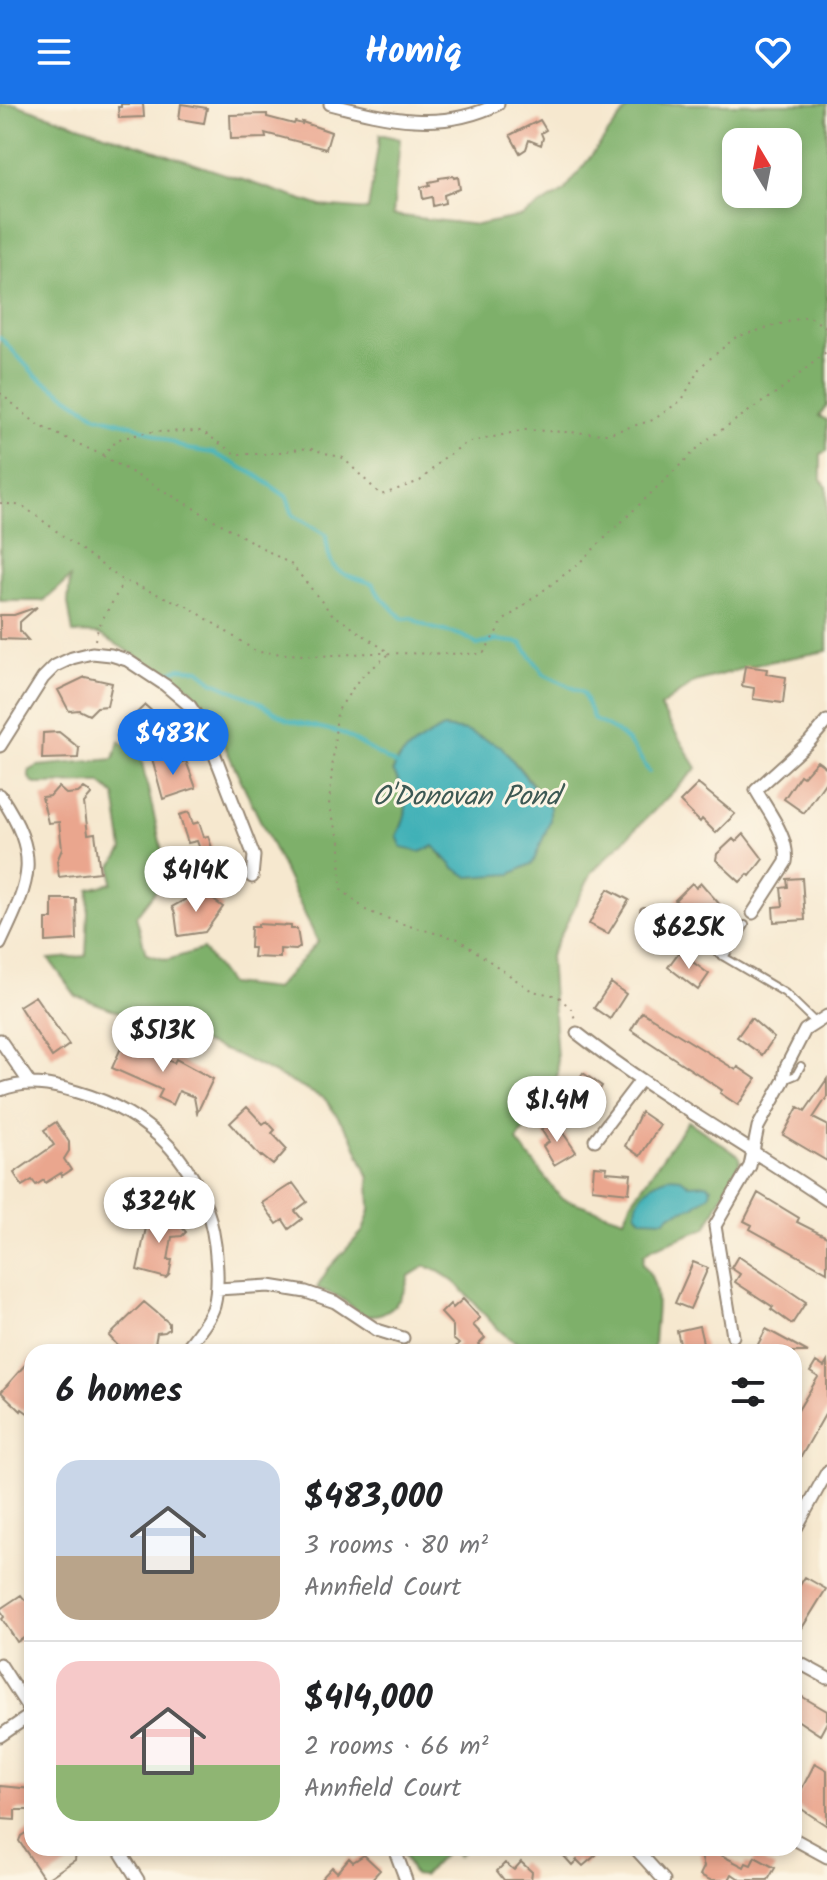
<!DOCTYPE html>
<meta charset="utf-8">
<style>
body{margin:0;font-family:Kalam,sans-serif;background:#f2f2f2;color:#202124;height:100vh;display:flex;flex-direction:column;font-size:30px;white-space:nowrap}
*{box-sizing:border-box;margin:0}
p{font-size:26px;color:#757577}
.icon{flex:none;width:44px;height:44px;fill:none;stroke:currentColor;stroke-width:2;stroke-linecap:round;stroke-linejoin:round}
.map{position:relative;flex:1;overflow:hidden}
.sheet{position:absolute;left:24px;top:1240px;width:778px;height:512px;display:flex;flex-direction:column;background:#fff;border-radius:24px;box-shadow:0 4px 12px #0003}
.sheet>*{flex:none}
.needle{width:52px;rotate:350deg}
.buttons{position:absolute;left:722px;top:24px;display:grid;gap:16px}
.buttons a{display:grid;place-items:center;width:80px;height:80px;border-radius:16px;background:#fff;box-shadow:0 4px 12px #0003;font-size:40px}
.price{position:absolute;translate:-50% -68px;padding:0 18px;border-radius:28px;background:#fff;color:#222;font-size:26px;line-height:52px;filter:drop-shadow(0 2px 4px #0008)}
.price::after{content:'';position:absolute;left:50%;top:48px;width:24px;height:18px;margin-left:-12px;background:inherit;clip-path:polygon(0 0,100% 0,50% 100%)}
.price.selected{background:#1a73e8;color:#fff}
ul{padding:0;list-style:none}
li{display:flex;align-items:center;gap:24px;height:200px;padding:0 32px}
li+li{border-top:2px solid #e0e0e0}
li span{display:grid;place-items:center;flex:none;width:224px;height:160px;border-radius:24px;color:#555}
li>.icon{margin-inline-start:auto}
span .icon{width:96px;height:96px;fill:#fffc;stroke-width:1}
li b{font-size:34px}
h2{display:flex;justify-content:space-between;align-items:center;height:96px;padding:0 32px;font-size:34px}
header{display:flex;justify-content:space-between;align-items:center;height:104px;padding:0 32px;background:#1a73e8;color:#fff;font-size:36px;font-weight:700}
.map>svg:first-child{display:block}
</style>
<header><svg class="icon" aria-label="menu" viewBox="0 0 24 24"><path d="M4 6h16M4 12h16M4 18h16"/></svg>Homiq<svg class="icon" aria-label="heart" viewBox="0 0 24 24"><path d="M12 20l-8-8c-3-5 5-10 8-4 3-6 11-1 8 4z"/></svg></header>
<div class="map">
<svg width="827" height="1776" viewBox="0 0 827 1776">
<rect width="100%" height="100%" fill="#fcf5e5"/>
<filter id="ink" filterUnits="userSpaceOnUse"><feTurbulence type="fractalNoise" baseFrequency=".0125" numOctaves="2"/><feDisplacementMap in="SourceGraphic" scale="16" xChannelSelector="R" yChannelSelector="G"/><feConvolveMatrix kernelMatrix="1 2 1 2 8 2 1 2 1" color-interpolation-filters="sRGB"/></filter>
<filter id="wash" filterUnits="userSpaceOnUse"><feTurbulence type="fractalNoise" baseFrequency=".006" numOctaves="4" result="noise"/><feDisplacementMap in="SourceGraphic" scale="32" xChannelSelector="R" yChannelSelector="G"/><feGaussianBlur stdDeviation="1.8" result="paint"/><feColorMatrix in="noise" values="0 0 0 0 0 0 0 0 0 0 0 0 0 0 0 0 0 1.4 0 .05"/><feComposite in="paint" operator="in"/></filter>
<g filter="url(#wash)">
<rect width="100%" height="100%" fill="#f6e8cf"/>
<!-- forest -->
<path fill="#7eb06a" stroke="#5c6d44" stroke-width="2" fill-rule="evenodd" d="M0,0H15L321,102L368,106L380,30L400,35L393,111L477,121L522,112L564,87L628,4L653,0H827V302L819,312L827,316V347L821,350V376L827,383V547L763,559L695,578L660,603L697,664L592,768L550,852L558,970L517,1037L561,1094L624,1115L632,1097L688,1017L739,1052L740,1058L706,1124L651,1145L644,1151L643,1160C666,1187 653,1216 654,1248H548C537,1240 522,1243 512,1236C480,1215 464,1173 425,1162L409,1172C403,1197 392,1210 366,1213L339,1193L317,1184L328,1165L363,1127L370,1106L369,1074L352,1033L325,995L237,951L76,892L49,855L86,852L89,785L112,779V762L123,746L115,691L100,679L35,680L29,674V667L38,662L114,655L119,637L140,650L164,755L161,780L136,812L146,850L167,856L203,845L229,880L275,885L318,838L208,607L190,584L99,530L73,529L68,499L70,474L44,497H0ZM736,38H788V90H736ZM443,624C496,631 506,647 538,687L444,755L434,742L397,732C411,706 408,692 393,667L397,656Z
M400,1744H466L458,1752L450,1744L423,1772L414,1771Z"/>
<!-- water -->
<path fill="#40b1b7" stroke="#3e6e6a" stroke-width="2" d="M443,624L466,627L501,642L550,703V717L533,759L511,770L469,773L454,764L434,742L420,748L402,744L397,732C411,706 408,692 393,667C400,646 424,635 443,624Z
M670,1073L681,1074L690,1081L706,1080L711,1083L710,1090L693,1103L671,1110L665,1116L642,1115L636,1109C635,1090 653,1077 670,1073Z"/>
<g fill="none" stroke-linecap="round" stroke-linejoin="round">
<!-- stream -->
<path stroke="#40b1b7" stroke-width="4" d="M0,233L36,272L97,312L136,322L187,345L213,349L256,371L287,393L293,411L326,431C329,473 339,467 373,480L379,491L403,515L412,514C433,531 457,523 477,541L496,536L521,539L544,570L583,589L594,616C624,628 633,641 649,668
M165,570L180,564L199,566L214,578L257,597L288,616L342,629L395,660"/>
</g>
<g id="blocks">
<!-- building -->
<path fill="#eaa68e" d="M121,0H143L144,13L119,14L118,3H121Z
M181,0L207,4L204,19L179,15Z
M267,10V13L294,20L295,18L302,20V18L331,28L326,45L265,29L266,34L231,35L230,11Z
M540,16L546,26L541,29L543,34L541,41L529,36L526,45L520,49L510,31Z
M453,72L454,74L458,73L460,85L444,91L445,99L433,102L432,93L423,95L421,83L430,81L429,78L439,76V74Z
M37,503L20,518V527L28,536L0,535V511H14Z
M745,562L767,565L766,570L786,573L783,599L753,595L754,584L742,582Z
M85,573L112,579L107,602L97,603L89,611L79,606L69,607L58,586Z
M145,601L155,610L157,608L171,623L151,645L124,621Z
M59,628L79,644L78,654L42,655L43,629Z
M169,650L172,661L186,657L196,684L163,695L152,655Z
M817,657L827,664V676L804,709L784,695L800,671L803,673Z
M698,680L735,710L716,729L702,715L700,718L680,698Z
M58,683L66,690L78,689L84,684L90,688L91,691L84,699L88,730L95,729L100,768L59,773L57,757L62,745L59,718L48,719L42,693L50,692Z
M189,708L193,720L199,718L204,733L208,732L212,744L201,748L197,737L188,739L179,711Z
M744,730L763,755L750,772L748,770L740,778L716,756L717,750L733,735L736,738Z
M802,774L805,816L774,818L773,803L783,802L781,784L788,783L787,775Z
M692,779L696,784L701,779L728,810L716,821L702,808L691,806L688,809L675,796Z
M204,785L208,792L223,803L205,828L178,832L175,809L172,803Z
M608,785L629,796L608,830L589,820Z
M52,795H76L77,836L46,838V815H52Z
M258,820L291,822V825H297L300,843L296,846L280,845V854L253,853L254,844H250L251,823H258Z
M679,848L709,870L698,886L668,863Z
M611,879L626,890L610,915L594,904Z
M35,892L69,941L52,953L19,902Z
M642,908L736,966L738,963L756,975L738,1001L720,989L722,986L631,926Z
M751,914L774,934L762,951L737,933Z
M124,937L174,959L176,955L213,975L197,1009L194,993L179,987L173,1001L158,994L162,986L112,964Z
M583,969L602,982L595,993L592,991L577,1011L562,1001Z
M827,975V993L813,1014L827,1021V1057L783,1031L798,1003L805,1007Z
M247,1003L263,1020L267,1017L275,1026L272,1029L287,1045L273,1061L262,1052L261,1053L230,1019Z
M641,1008L660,1021L640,1052L625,1042Z
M555,1017L576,1048L554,1061L543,1042L549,1038L541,1025Z
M56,1018L69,1038V1047L64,1055L71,1066L62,1072L61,1069L45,1079L44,1076L36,1081L32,1076L22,1082L14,1069L54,1041L44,1026Z
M594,1062L607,1063L606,1068L631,1070L629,1089L592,1085Z
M293,1079L307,1098L295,1107L302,1115L289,1125L283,1116L277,1120L262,1099Z
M758,1089L799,1114L797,1118L827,1133V1168L750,1125L752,1121L744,1117Z
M176,1108L179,1120L186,1128L182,1132L172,1133L168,1156H172L169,1171L166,1174L137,1166L147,1119Z
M738,1152L806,1198L792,1220L771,1205L773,1203L735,1178L740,1170L731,1164Z
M693,1158L708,1164L690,1205L675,1199Z
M463,1195L480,1214L473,1221L485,1234L479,1240L486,1248H450L459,1240L453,1235V1222L441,1209L450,1200L453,1204Z
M144,1198L169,1219V1225L165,1228L157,1229L155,1240L148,1247L111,1248L118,1242L109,1232Z
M699,1222L705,1247L682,1248L677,1227Z
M766,1225L808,1248H754Z
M32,1253V1312L22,1305L21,1307L1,1288Z
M816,1258L824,1263L827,1258V1307L794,1365V1313L818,1273L810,1268Z
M805,1473L826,1485L802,1524L794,1519V1491Z
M21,1491L25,1496L32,1498V1518L28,1521L32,1529L17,1538L2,1515L4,1513L0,1505Z
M794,1588L827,1607V1618L820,1631L794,1614Z
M815,1659L827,1666V1722L794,1700Z
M0,1682L32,1685V1706H15V1716L2,1715Z
M32,1725V1744H74L76,1748L75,1756L45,1776L19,1737L21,1732Z
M567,1744H591L596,1751L583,1762L577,1756L572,1761L562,1750Z
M699,1744H720L717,1749L744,1763L746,1759L751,1761L755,1753L775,1764L768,1776H741L732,1770L729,1776H710L700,1771L704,1763Z
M364,1751L380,1766L371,1776H320L332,1763L337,1768L349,1754L353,1758Z
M521,1758L532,1768L531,1776H504L497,1767L505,1759L514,1766Z"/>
</g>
</g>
<g filter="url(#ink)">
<use href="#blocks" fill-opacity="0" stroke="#988976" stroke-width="2"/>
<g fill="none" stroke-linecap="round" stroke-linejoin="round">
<!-- service casing -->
<g stroke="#988976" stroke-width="10">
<path id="service" d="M644,807L678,821L724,853L785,889L816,919
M724,853L745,821
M784,976L796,971L801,962"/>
</g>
<!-- minor casing -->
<g stroke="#988976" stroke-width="15">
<path id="minor" d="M330,0C387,15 442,28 498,0
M0,642L43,574L55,562L72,554L92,549L111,551L127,556L165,581L190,602L204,623L254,752L252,773
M0,691C42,754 30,776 0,840
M753,809L786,758C790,734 767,706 756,686L809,638L827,617
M577,929C656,991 744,1039 827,1096
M0,936L29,978
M0,986C27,976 50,980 77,988C151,1009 205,1063 215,1141C217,1161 219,1182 214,1202C209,1218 194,1234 184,1248
M595,1036L640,977
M217,1185L269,1182L306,1188L335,1198L377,1226L403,1234
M733,1232L715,1122L750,1062L758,1023L784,976L786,963L805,926L827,912
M794,1428L827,1368
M794,1556L827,1574
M0,1560L32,1610
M0,1632L32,1610
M794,1735L827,1753
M118,1744L138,1776
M394,1744L406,1776
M635,1744L664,1776"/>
</g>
<!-- path -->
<path stroke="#988976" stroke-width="2" stroke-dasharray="2 6" stroke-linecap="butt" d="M0,289L38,321L102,351L119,335L149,328L202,327L235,350H264L308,344L343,354L381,391L420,377L444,354L466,339L525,326L607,330L653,316L682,296L700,263L736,233L808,212L827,224
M103,352L292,461L331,509L388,548
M0,399L23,402L122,476L189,503L257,548L319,552L370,549L483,550L503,517L577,461L705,337L783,284L827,247
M95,536C99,514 115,499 122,478
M388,551L359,575L337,608L329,701L340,737L341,785L367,807L409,822L458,835L532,887L558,892L571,905L576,917"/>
<!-- service -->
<use href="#service" stroke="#fff" stroke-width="6"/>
<!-- minor -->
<use href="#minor" stroke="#fff" stroke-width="11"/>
</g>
</g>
<g text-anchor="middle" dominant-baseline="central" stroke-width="6" stroke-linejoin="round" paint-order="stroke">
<!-- water labels -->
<g font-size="28" font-style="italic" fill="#3d5954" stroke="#fcf5e5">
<text x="466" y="693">O'Donovan Pond</text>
</g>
</g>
</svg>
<div class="buttons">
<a><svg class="needle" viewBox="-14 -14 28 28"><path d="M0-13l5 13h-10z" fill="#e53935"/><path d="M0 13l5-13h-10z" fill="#757577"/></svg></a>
</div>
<b class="price selected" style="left:173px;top:673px">$483K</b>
<b class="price" style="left:196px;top:810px">$414K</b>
<b class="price" style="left:689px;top:867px">$625K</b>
<b class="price" style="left:163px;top:970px">$513K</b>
<b class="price" style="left:557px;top:1040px">$1.4M</b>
<b class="price" style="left:159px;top:1141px">$324K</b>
<section class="sheet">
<h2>6 homes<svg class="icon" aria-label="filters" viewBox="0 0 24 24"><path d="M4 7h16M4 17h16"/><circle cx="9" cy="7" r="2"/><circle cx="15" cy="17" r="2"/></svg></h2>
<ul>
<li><span style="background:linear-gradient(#c9d6e8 60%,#b9a48a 0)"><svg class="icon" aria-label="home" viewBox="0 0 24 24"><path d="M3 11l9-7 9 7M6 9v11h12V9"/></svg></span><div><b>$483,000</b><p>3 rooms · 80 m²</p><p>Annfield Court</p></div></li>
<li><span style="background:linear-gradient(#f6c9c9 65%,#8fb573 0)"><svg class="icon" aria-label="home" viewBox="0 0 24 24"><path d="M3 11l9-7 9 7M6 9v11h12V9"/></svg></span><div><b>$414,000</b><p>2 rooms · 66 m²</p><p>Annfield Court</p></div></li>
</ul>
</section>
</div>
